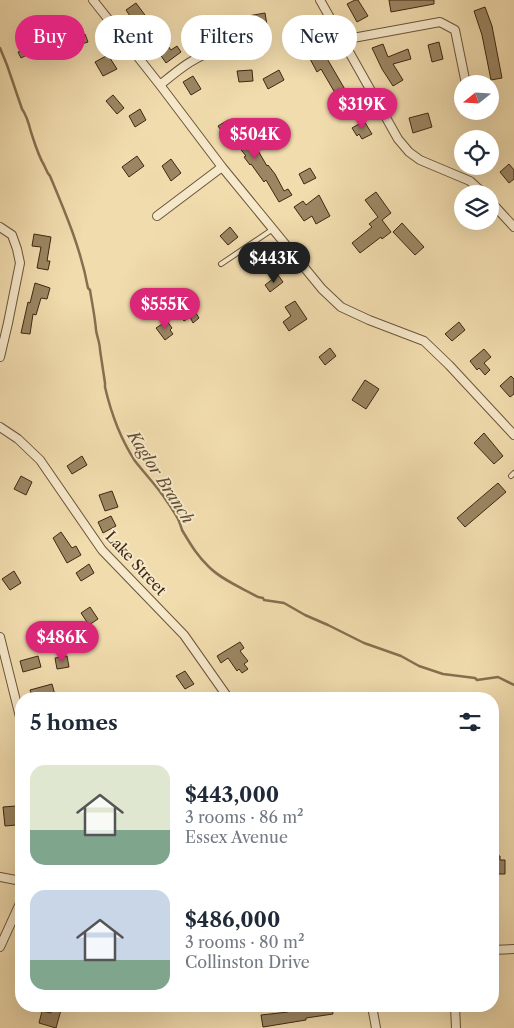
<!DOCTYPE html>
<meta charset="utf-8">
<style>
body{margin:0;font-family:"Libre Caslon Text",serif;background:#f6f6f7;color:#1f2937;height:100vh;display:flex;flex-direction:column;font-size:19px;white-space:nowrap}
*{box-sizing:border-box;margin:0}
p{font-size:16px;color:#747a83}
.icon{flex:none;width:28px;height:28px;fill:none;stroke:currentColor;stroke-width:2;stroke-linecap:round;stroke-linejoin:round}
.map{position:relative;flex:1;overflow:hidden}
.details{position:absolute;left:15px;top:692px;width:484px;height:320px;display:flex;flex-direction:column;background:#fff;border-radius:20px;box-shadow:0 5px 20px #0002}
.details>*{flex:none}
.banner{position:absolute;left:15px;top:15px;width:485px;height:45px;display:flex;gap:10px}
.needle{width:32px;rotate:252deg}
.controls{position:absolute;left:454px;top:75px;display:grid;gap:10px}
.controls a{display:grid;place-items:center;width:45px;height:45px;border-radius:50%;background:#fff;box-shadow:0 5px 20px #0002;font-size:25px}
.price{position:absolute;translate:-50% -42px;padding:0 11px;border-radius:18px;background:#db2777;color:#fff;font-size:16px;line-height:32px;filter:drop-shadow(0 1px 2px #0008)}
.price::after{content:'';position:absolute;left:50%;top:30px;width:15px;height:11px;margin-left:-8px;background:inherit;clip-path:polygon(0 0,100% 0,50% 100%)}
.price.active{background:#222;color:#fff}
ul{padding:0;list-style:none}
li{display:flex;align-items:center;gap:15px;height:125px;padding:0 15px}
li span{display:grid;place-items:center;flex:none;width:140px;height:100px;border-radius:15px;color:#555}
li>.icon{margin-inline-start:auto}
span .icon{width:60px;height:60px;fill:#fffc;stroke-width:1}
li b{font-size:21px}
h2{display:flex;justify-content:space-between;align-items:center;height:60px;padding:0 15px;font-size:21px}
.chip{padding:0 18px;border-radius:22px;background:#fff;box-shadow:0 5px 20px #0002;font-size:18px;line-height:45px}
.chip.active{background:#db2777;color:#fff}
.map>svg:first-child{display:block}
</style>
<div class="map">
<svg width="514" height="1028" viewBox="0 0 514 1028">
<rect width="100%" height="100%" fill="#f1dcae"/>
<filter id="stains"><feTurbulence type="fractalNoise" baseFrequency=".004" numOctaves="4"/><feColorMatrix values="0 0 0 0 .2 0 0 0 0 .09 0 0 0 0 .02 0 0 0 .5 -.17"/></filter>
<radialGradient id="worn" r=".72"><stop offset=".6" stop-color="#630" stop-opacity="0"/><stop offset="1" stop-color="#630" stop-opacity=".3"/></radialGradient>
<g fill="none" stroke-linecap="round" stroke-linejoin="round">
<!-- stream -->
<path stroke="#856f50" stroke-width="2.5" d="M0,48L7,65L22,109C27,116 29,124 31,132C35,144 38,155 44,165C46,169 47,173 50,176C65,212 81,249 88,288L90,290C92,303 95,317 96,330C97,337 100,343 100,350L105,383V387C111,413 120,438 135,461C145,474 157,486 166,500C170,506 175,513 178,519C180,523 181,527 182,530C191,545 196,554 209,567C222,580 242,588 258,597L263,598L264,600L284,603L305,615L328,625L364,643L401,656L419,666L443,674L475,678L477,680L498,677L514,685"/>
</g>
<!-- building -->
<path fill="#9b8663" stroke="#3e2812" d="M355,0H358L368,16L357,22L347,4Z
M389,0H434V4L391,12Z
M136,3L171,50L177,46L181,52L166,63L153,44L135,21L134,22L126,10Z
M485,7L492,26L502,78L491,80L482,35L474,11Z
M265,13L267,25L252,28L228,30L226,18L242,16V17Z
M309,27L315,41L303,47L296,32Z
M47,34L53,48L41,53L39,49L21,58L18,52L37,43L35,39Z
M85,34L88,42L72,47L69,40Z
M439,42L443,59L432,62L428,45Z
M383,44L388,57L408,49L411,59L393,64L403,80L393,86L382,69L372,48Z
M322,50L357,110L348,115L321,69L317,72L309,57Z
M108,55L117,69L103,76L95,62Z
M252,70L253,81L239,82L237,71Z
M279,70L284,80L268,89L263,79Z
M193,76L201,89L191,95L183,82Z
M113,95L124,108L117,114L106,101Z
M140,109L146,120L135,127L129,116Z
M428,113L432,127L413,133L409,118Z
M228,120L232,126L235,123L255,150L257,149L267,166L268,165L275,174L284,191L288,189L292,195L279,202L266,180L264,182L251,164L250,165L244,157L246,156L231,137L227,139L218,126Z
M364,121L372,134L362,139L359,134L357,136L352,128Z
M137,156L144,166L129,177L122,167Z
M171,159L181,173L171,181L162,166Z
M509,164L514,170V179L509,183L500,172Z
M310,168L316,178L304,184L299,174Z
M376,192L391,213L382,220L391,232L382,239L381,237L360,253L352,243L372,227L369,224L378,217L365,200Z
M319,195L330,216L316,224L312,216L304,221L294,207L303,201L306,205Z
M402,223L424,247L415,255L393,232Z
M230,227L238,237L228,245L220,236Z
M34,234L51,237L47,261H50L48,270L37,268L41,247L32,246Z
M278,275L283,282L270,292L265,285Z
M35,283L50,288L47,299L41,298L36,315L33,314L30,334L21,333L28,302L30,303Z
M295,301L307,319L289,331L283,322L291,316L285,307Z
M189,302L199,318L193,323L190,317L184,321L177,310Z
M167,321L172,328L170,330L173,334L165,340L156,328Z
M459,322L465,330L452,341L445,334Z
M330,348L336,356L325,365L319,357Z
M484,349L491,357L484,363L490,370L485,375L479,368L477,370L470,361Z
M511,376L514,379V394L510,397L500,386Z
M365,380L379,389L366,409L352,400Z
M484,433L503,456L494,464L474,443Z
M82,456L87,465L72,474L67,466Z
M21,476L32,482L26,495L14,489Z
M498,483L506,492L465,527L457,518Z
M112,491L118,507L105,511L99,495Z
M111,516L116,526L103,533L98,522Z
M61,532L72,548L76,546L81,555L67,563L53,538Z
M89,564L94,573L81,581L76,573Z
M14,571L21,583L10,590L2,579Z
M90,607L98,619L89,625L81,613Z
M240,642L244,648L240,651L248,661L244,664L248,669L242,673L239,669L237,671L228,658L221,663L217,656Z
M38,656L41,667L23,672L20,661Z
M67,656L69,667L57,669L55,658Z
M185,671L194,684L185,689L176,676Z
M52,684L55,695L41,699H33L30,690Z
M16,806V812H19L20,819H16V825L5,826L3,807Z
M492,855L500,856V860H505V874H492Z
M312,1006H332L333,1014L306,1018V1020L263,1027L261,1015L288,1012V1010Z
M53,1007L61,1010L56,1028L39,1023L42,1011L51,1013Z"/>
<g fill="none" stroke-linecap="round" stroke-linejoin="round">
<!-- service casing -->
<g stroke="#6b5539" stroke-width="6">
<path id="service" d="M221,264L273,229
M511,476L514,473"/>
</g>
<!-- minor casing -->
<g stroke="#6b5539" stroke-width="10">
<path id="minor" d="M93,0L160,85L222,167L322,289L341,307L369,320L424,341L449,365L514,435
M320,0L398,139L409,152L420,160L470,181L484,194
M342,40L440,22L455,30L466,84
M160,85C177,71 198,53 220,50C234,48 248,49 262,50
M490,201L514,227
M157,216L222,167
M0,227L12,235L17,249L20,263L8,323L0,357
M0,427L18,439L40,460L102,550L184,635L229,699
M0,637L21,721
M0,877L21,881
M0,947L21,901
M492,950L514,949
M372,1006L376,1028
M455,1006L456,1028"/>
</g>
<!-- service -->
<use href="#service" stroke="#f6e8ca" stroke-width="4"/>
<!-- minor -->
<use href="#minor" stroke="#f6e8ca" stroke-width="8"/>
</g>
<g text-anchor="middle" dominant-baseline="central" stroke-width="4" stroke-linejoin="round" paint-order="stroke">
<!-- street labels -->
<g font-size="15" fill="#3e2812" stroke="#f6e8ca">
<text transform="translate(136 563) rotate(47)">Lake Street</text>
</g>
<!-- water labels -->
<g font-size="16" font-style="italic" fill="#614c31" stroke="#f6e8ca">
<text transform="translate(161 477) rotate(57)">Kaglor Branch</text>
</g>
</g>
<rect width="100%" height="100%" filter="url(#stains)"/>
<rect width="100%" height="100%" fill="url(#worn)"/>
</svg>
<div class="controls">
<a><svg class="needle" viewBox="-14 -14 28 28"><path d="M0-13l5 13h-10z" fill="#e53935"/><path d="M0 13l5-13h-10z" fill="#747a83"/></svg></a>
<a><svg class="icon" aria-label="locate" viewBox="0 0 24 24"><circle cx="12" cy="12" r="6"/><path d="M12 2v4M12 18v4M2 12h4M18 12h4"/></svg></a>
<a><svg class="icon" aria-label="layers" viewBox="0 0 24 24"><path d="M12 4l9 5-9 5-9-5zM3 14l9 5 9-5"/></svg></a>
</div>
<b class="price" style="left:362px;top:130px">$319K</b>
<b class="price" style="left:255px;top:160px">$504K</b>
<b class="price active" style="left:274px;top:284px">$443K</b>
<b class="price" style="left:165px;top:330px">$555K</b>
<b class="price" style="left:62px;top:663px">$486K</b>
<div class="banner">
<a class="chip active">Buy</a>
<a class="chip">Rent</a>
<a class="chip">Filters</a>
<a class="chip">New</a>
</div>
<section class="details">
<h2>5 homes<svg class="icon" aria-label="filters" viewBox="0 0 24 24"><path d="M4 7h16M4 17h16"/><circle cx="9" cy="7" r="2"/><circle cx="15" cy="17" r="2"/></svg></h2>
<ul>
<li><span style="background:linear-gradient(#dfe7d0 65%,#7fa58c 0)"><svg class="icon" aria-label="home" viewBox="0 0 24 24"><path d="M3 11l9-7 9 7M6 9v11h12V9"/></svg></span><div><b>$443,000</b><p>3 rooms · 86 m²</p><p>Essex Avenue</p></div></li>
<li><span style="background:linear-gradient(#c9d6e8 70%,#7fa58c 0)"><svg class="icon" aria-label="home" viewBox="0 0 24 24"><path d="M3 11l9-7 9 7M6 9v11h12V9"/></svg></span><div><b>$486,000</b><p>3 rooms · 80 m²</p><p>Collinston Drive</p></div></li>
</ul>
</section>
</div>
